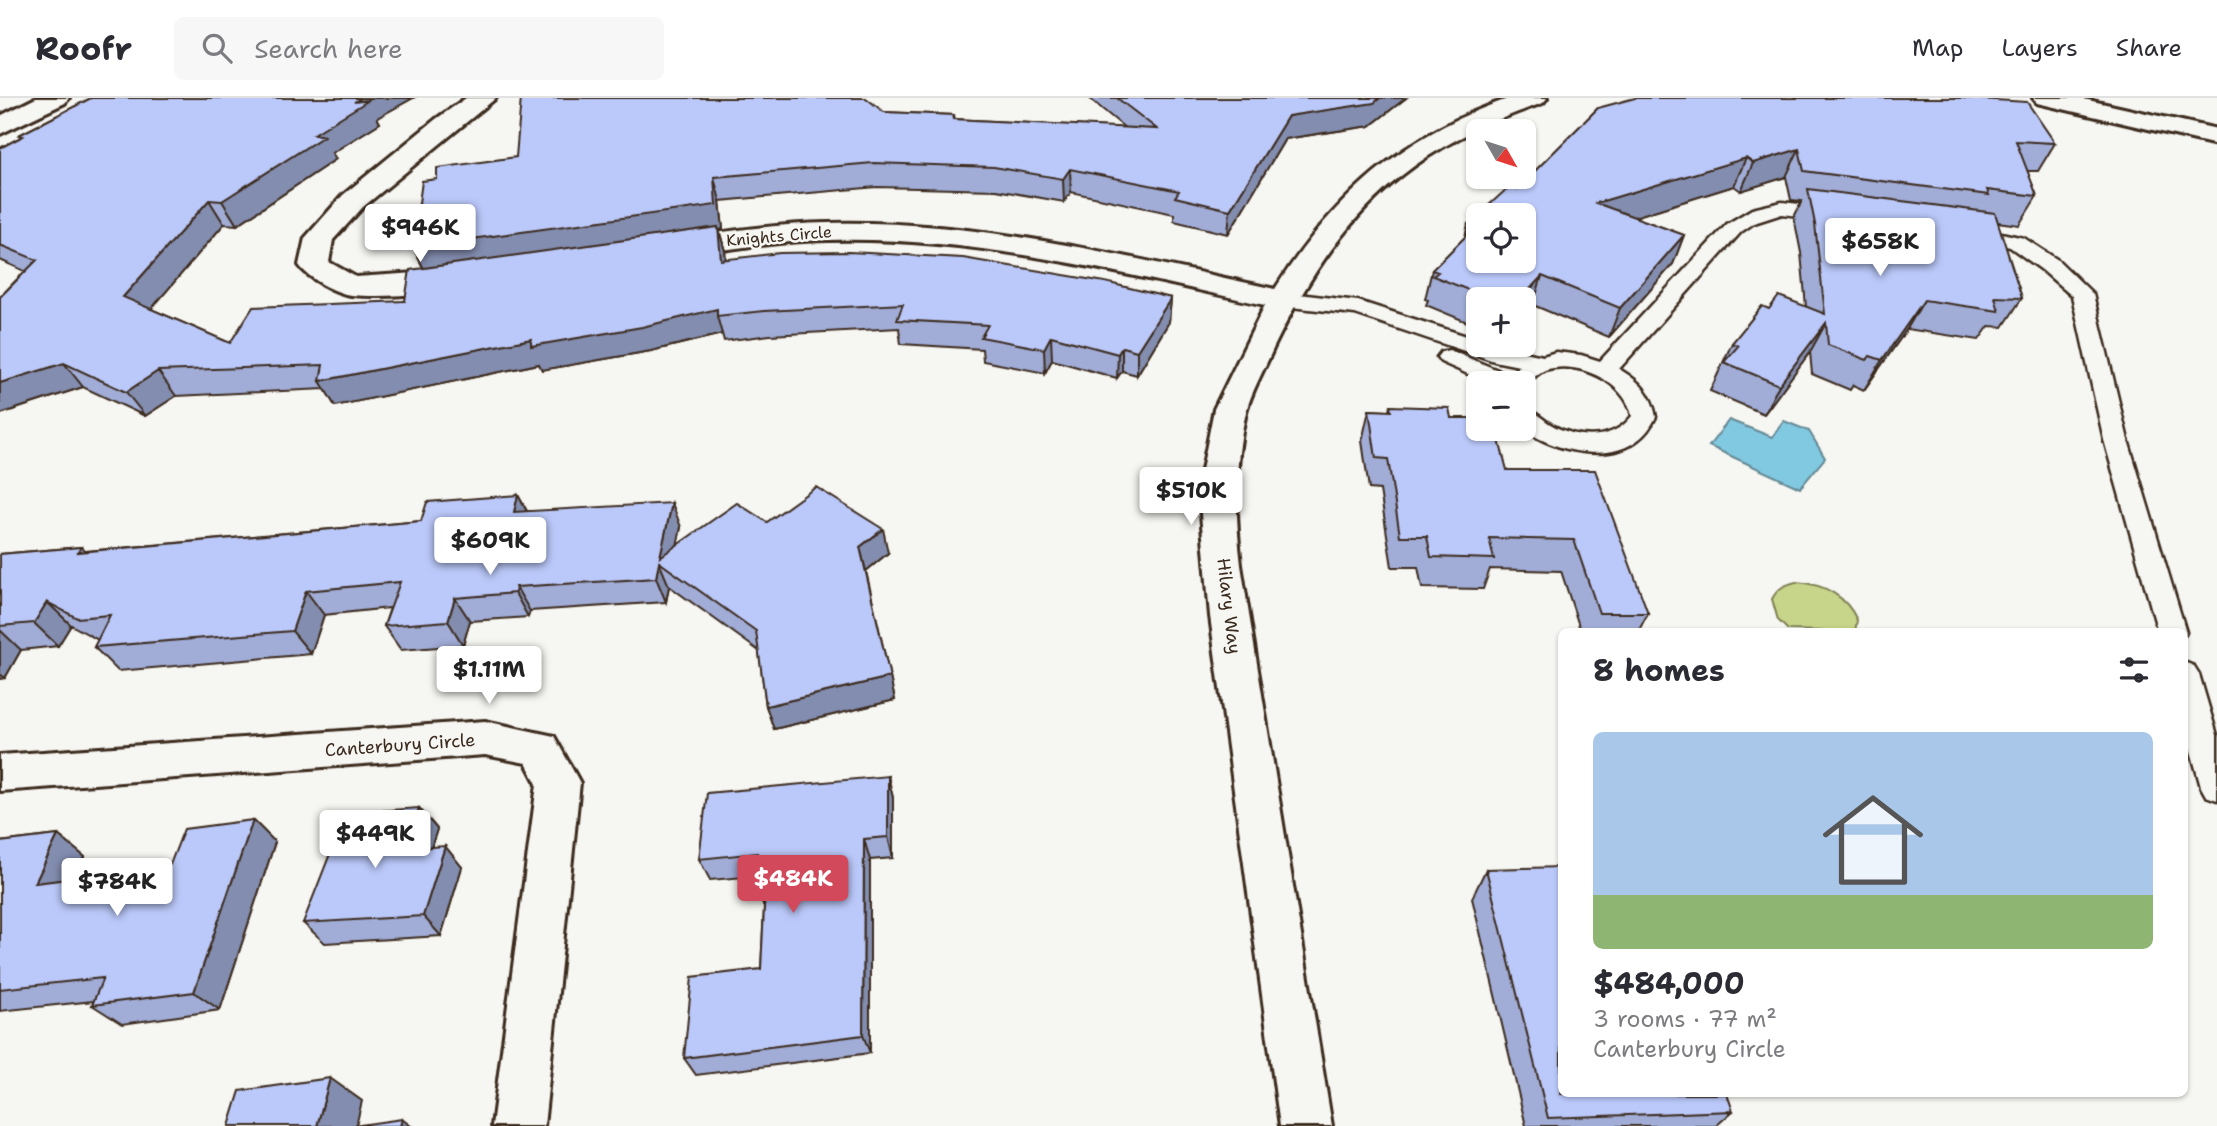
<!DOCTYPE html>
<meta charset="utf-8">
<style>
body{margin:0;font-family:"Shantell Sans",sans-serif;background:#f7f7f7;color:#2b2b33;height:100vh;display:flex;flex-direction:column;font-size:26px;white-space:nowrap}
*{box-sizing:border-box;margin:0}
p{font-size:23px;color:#7c7c81}
.icon{flex:none;width:38px;height:38px;fill:none;stroke:currentColor;stroke-width:2;stroke-linecap:round;stroke-linejoin:round}
.map{position:relative;flex:1;overflow:hidden}
.side{position:absolute;left:1558px;top:530px;width:630px;height:469px;display:flex;flex-direction:column;background:#fff;border-radius:10px;box-shadow:0 2px 5px #0004}
.side>*{flex:none}
.needle{width:46px;rotate:129deg}
.tools{position:absolute;left:1466px;top:21px;display:grid;gap:14px}
.tools a{display:grid;place-items:center;width:70px;height:70px;border-radius:10px;background:#fff;box-shadow:0 2px 5px #0004;font-size:35px}
.price{position:absolute;translate:-50% -60px;padding:0 16px;border-radius:7px;background:#fff;color:#222;font-size:23px;line-height:46px;filter:drop-shadow(0 2px 4px #0008)}
.price::after{content:'';position:absolute;left:50%;top:42px;width:21px;height:16px;margin-left:-10px;background:inherit;clip-path:polygon(0 0,100% 0,50% 100%)}
.price.current{background:#d1495b;color:#fff}
ul{padding:0;list-style:none}
li{display:grid;align-content:center;gap:14px;height:371px;padding:0 35px}
li+li{border-top:2px solid #e1e1e2}
li span{display:grid;place-items:center;height:217px;border-radius:10px;color:#555}
li>.icon{margin-inline-start:auto}
span .icon{width:126px;height:126px;fill:#fffc;stroke-width:1}
li b{font-size:30px}
h2{display:flex;justify-content:space-between;align-items:center;height:84px;padding:0 35px;font-size:30px}
header{display:flex;align-items:center;gap:42px;box-sizing:border-box;height:98px;padding:0 35px;background:#fff;border-bottom:2px solid #e1e1e2}
header strong{font-size:33px}
nav{display:flex;gap:38px;margin-inline-start:auto;font-size:24px}
.search{width:490px;height:63px;background:#f7f7f7;display:flex;align-items:center;gap:18px;box-sizing:border-box;padding:0 24px;border-radius:10px;color:#7c7c81;font-size:26px}
.map>svg:first-child{display:block}
</style>
<header>
<strong>Roofr</strong>
<div class="search"><svg class="icon" aria-label="search" viewBox="0 0 24 24"><circle cx="10" cy="10" r="6"/><path d="M15 15l6 6"/></svg>Search here</div>
<nav><a>Map</a><a>Layers</a><a>Share</a></nav>
</header>
<div class="map">
<svg width="2217" height="1028" viewBox="0 0 2217 1028">
<rect width="100%" height="100%" fill="#f6f6f2"/>
<filter id="ink" filterUnits="userSpaceOnUse"><feTurbulence type="fractalNoise" baseFrequency=".0143" numOctaves="2"/><feDisplacementMap in="SourceGraphic" scale="14" xChannelSelector="R" yChannelSelector="G"/><feConvolveMatrix kernelMatrix="1 2 1 2 8 2 1 2 1" color-interpolation-filters="sRGB"/></filter>
<g filter="url(#ink)">
<!-- green -->
<path fill="#c6d589" stroke="#808054" stroke-width="2" d="M1796,484C1823,486 1845,496 1857,522L1855,534L1788,532L1778,522L1772,501C1778,490 1784,487 1796,484Z"/>
<!-- water -->
<path fill="#81c8e1" stroke="#658993" stroke-width="2" d="M1729,322L1772,339L1784,323L1809,333L1825,360L1800,390L1709,348Z"/>
<g fill="none" stroke-linecap="round" stroke-linejoin="round">
<!-- service casing -->
<g stroke="#3b2a1e" stroke-width="5">
<path id="service" d="M1782,104L1834,110L1841,112L1844,116L1841,120L1834,122L1782,116L1754,125L1741,134L1619,271C1639,283 1652,295 1656,319C1652,327 1646,336 1639,341C1607,367 1553,352 1523,331L1524,310C1535,313 1542,321 1552,327C1579,342 1613,343 1632,318C1626,284 1577,261 1545,272C1537,275 1530,284 1524,290V285H1488L1441,264L1437,259L1441,254L1449,252L1510,277L1519,268L1494,263L1355,216L1281,208L1273,206L1270,201L1273,196L1281,194L1358,203L1479,242V247H1492L1543,258L1556,254L1581,257L1600,263L1727,126L1752,111Z
M1965,127L2024,140L2058,162L2093,196L2128,342L2186,534L2184,538V534H2158L2104,342L2072,198L2042,172L2010,149L1958,137L1955,133L1958,129Z
M2184,564L2194,568L2199,576L2217,637V702L2206,698L2201,689L2184,628Z"/>
</g>
<!-- minor casing -->
<g stroke="#3b2a1e" stroke-width="6">
<path id="minor" d="M36,0H69L65,5L0,36V18Z
M466,0H496L363,109L333,142L329,164L356,179L461,172L472,175L476,181L472,187C438,196 385,200 351,197C335,195 308,180 299,167L305,140L343,97L436,21Z
M1510,0H1547L1543,5C1497,21 1454,39 1414,68C1350,114 1307,180 1273,251C1264,272 1252,292 1246,314C1234,365 1235,416 1241,467L1332,1028H1280L1210,518L1201,416L1202,372L1214,311L1265,207C1122,175 976,138 828,142C775,143 722,152 669,160L659,157L654,151L659,145L669,142C722,134 775,126 828,125C979,121 1128,159 1275,191C1335,97 1404,36 1510,0Z
M2033,0H2079L2217,31V47L2037,5Z
M485,623L554,638L580,685L544,1028H492L537,686L526,665L485,657L0,693V657Z"/>
</g>
<!-- service -->
<use href="#service" fill="#f6f6f2" fill-rule="evenodd"/>
<!-- minor -->
<use href="#minor" fill="#f6f6f2" fill-rule="evenodd"/>
</g>
<!-- wall -->
<path fill="#a1add7" stroke="#3b2a1e" stroke-width="2" d="M91,0H413L377,20L380,25L332,55L336,61L237,127L224,126L151,211L230,245L405,203L423,170L413,149L884,14L954,17L955,21L1125,30L1089,0H1406L1370,28L1285,41L1228,136L1174,123V116L1071,94L1064,104L996,92L877,89L720,103L723,131L719,132L725,153L726,162L1171,200L1169,224L1137,277L1122,273L1117,280L1052,262L1045,275L983,263L982,251L901,246L899,230L770,237L724,243L722,236L651,253L542,272L539,266L335,308L325,291L176,298L145,318L83,289L0,316V199L25,173L0,162V50L21,39L19,37Z
M1598,10L2055,45L2038,73H2027L2037,98L2019,127L1997,124L2022,200L2003,229L1989,228L1979,242L1907,231L1864,292L1853,287L1850,292L1812,276L1810,254L1764,316L1710,293L1732,245L1769,211L1806,209L1801,155L1794,119L1802,103L1791,102L1786,79L1741,93L1734,88L1634,119L1684,137L1673,166L1609,239L1533,207L1524,217V201H1479V229L1426,207L1428,202L1425,201L1432,172L1465,139L1468,126L1517,91Z
M1390,308L1451,320L1507,372L1648,515L1638,534H1581L1561,473L1490,471L1483,491L1422,490L1418,469H1392L1380,392L1369,391L1362,343L1369,312L1389,313Z
M518,397L527,413L681,429L677,447L767,424L888,455L866,473L895,602L774,631L766,608L759,553L669,488L666,504L530,513L528,519L470,523L463,547L401,552L384,528L390,510L324,517L311,556L118,573L94,549L98,542L71,527L58,548L21,552L5,580L0,581V456L81,449L85,453L421,423Z
M888,678L893,700V760L870,762V955L696,977L684,960L761,871L764,809L755,790L756,778L710,782L699,761Z
M419,710L437,731L431,749L462,769L441,838L325,845L303,825Z
M253,722L275,744L220,912L122,926L92,907L94,903L0,913V744L58,737L85,759L76,780L169,769Z
M1486,771L1733,1013L1716,1028H1526L1472,800Z"/>
<!-- shaded-wall -->
<path fill="#838daf" stroke="#3b2a1e" stroke-width="2" d="M361,0H413L377,20L380,25L332,55L336,61L237,127L222,103L314,36L354,4Z
M1380,0H1406L1370,28L1285,41L1228,136L1230,112L1288,18Z
M1799,51L1786,79L1741,93L1753,65Z
M1746,60L1734,88L1586,134L1596,105Z
M1070,71L1071,94L1064,104L1063,81Z
M714,79L720,103L723,131L719,132L725,153L728,186L425,173L413,149Z
M209,102L224,126L141,223L123,199Z
M1684,137L1673,166L1609,239L1620,210Z
M1542,178L1533,207L1524,217V201H1521Z
M1171,200L1169,224L1137,277V253Z
M1924,202L1907,231L1864,292L1882,262Z
M717,211V218L722,236L651,253L542,272L539,266L335,308L320,283L531,241Z
M1826,225L1810,254L1764,316L1779,287Z
M1051,238L1052,262L1045,275L1044,251Z
M1122,249V273L1117,280L1118,256Z
M64,265L83,289L0,316V285Z
M158,273L176,298L145,318L126,294Z
M518,397L531,421L514,414Z
M672,405L681,429L672,473L660,459Z
M883,431L888,455L866,473L860,449Z
M659,464L669,488L666,504L656,480Z
M516,489L530,513L528,519L515,495Z
M306,493L324,517L311,556L292,533Z
M455,500L470,523L463,547L448,523Z
M47,504L71,527L58,548L34,525Z
M0,532L21,552L5,580L0,576Z
M890,579L895,602L774,631L766,608Z
M888,678L893,700V760L888,739Z
M419,710L437,731L424,772L406,751Z
M253,722L275,744L220,912L194,894Z
M58,737L85,759L64,806L35,785Z
M864,741L870,762V955L863,937Z
M445,748L462,769L441,838L423,818Z
M330,980L362,1003L356,1028H317Z
M402,1021L411,1028H400Z"/>
<!-- building -->
<path fill="#bbc9fa" stroke="#3b2a1e" stroke-width="2" fill-rule="evenodd" d="M91,0H361L354,4L369,2L314,36L324,38L222,103L209,102L123,199L230,245L253,209L405,203L410,172L718,129L721,162L780,155L849,154L963,160L1105,184L1171,200L1137,253L1122,249L1118,256L1051,238L1044,251L981,239L988,227L897,222L903,206L764,213L717,218V211L642,229L531,248V241L320,283L323,267L158,273L126,294L64,265L0,285V199L37,162L0,147V50L23,38L19,37Z
M521,0H866L884,14L954,17L953,21L1157,31L1117,0H1380L1374,5L1288,18L1230,112L1175,99L1179,93L1070,71L1063,81L994,69L873,65L714,79L716,107L413,149L422,83L437,81V70L516,59Z
M1635,0H1962L2027,4L2055,45L2016,43L2037,98L1987,92L1989,97L1804,73L1799,51L1753,65L1746,60L1596,105L1684,137L1620,210L1542,178L1521,201H1491L1433,178L1438,174L1432,172L1475,129L1468,126L1509,89L1517,91L1598,10ZM1479,117H1524V163H1479Z
M1808,91L1995,115L2022,200L1995,199L1999,213L1924,202L1882,262L1870,258L1867,262L1828,247L1826,225L1779,287L1724,264L1738,248L1732,245L1762,208L1769,211L1779,198L1825,216L1815,126Z
M1390,308L1449,310L1451,320H1479V331H1496L1507,372H1595L1648,515H1599L1574,442L1489,440L1494,461L1431,459L1427,438H1400L1388,361L1376,360L1369,312L1391,313Z
M816,389L883,431L860,449L890,579L766,608L756,533L659,464L656,480L516,489L515,495L455,500L448,523L384,528L400,484L306,493L292,533L94,549L110,517L77,520L47,504L34,525L0,528V456L81,449L78,454L421,423L427,404L518,397L514,414L672,405L660,459L737,405L767,424Z
M888,678V739L864,741L863,937L684,960L692,879L761,871L765,789L755,790L757,755L699,761L707,695Z
M419,710L406,751L445,748L423,818L303,825L346,715Z
M253,722L194,894L92,907L103,880L0,891V744L58,737L35,785L169,769L184,731Z
M1561,769V996H1727L1733,1013L1548,1020L1486,771Z
M330,980L317,1028H229L240,993Z
M402,1021L400,1028H353Z"/>
</g>
<g text-anchor="middle" dominant-baseline="central" stroke-width="5" stroke-linejoin="round" paint-order="stroke">
<!-- far-street labels -->
<g font-size="16" fill="#3b2a1e" stroke="#f6f6f2">
<text transform="translate(779 138) rotate(-5)">Knights Circle</text>
</g>
<!-- street labels -->
<g font-size="18" fill="#3b2a1e" stroke="#f6f6f2">
<text transform="translate(1229 508) rotate(83)">Hilary Way</text>
<text transform="translate(400 647) rotate(-4)">Canterbury Circle</text>
</g>
</g>
</svg>
<div class="tools">
<a><svg class="needle" viewBox="-14 -14 28 28"><path d="M0-13l5 13h-10z" fill="#e53935"/><path d="M0 13l5-13h-10z" fill="#7c7c81"/></svg></a>
<a><svg class="icon" aria-label="locate" viewBox="0 0 24 24"><circle cx="12" cy="12" r="6"/><path d="M12 2v4M12 18v4M2 12h4M18 12h4"/></svg></a>
<a>+</a>
<a>−</a>
</div>
<b class="price" style="left:420px;top:166px">$946K</b>
<b class="price" style="left:1880px;top:180px">$658K</b>
<b class="price" style="left:1191px;top:429px">$510K</b>
<b class="price" style="left:490px;top:479px">$609K</b>
<b class="price" style="left:489px;top:608px">$1.11M</b>
<b class="price" style="left:375px;top:772px">$449K</b>
<b class="price current" style="left:793px;top:817px">$484K</b>
<b class="price" style="left:117px;top:820px">$784K</b>
<section class="side">
<h2>8 homes<svg class="icon" aria-label="filters" viewBox="0 0 24 24"><path d="M4 7h16M4 17h16"/><circle cx="9" cy="7" r="2"/><circle cx="15" cy="17" r="2"/></svg></h2>
<ul>
<li><span style="background:linear-gradient(#a9c7e8 75%,#8fb573 0)"><svg class="icon" aria-label="home" viewBox="0 0 24 24"><path d="M3 11l9-7 9 7M6 9v11h12V9"/></svg></span><div><b>$484,000</b><p>3 rooms · 77 m²</p><p>Canterbury Circle</p></div></li>
</ul>
</section>
</div>
